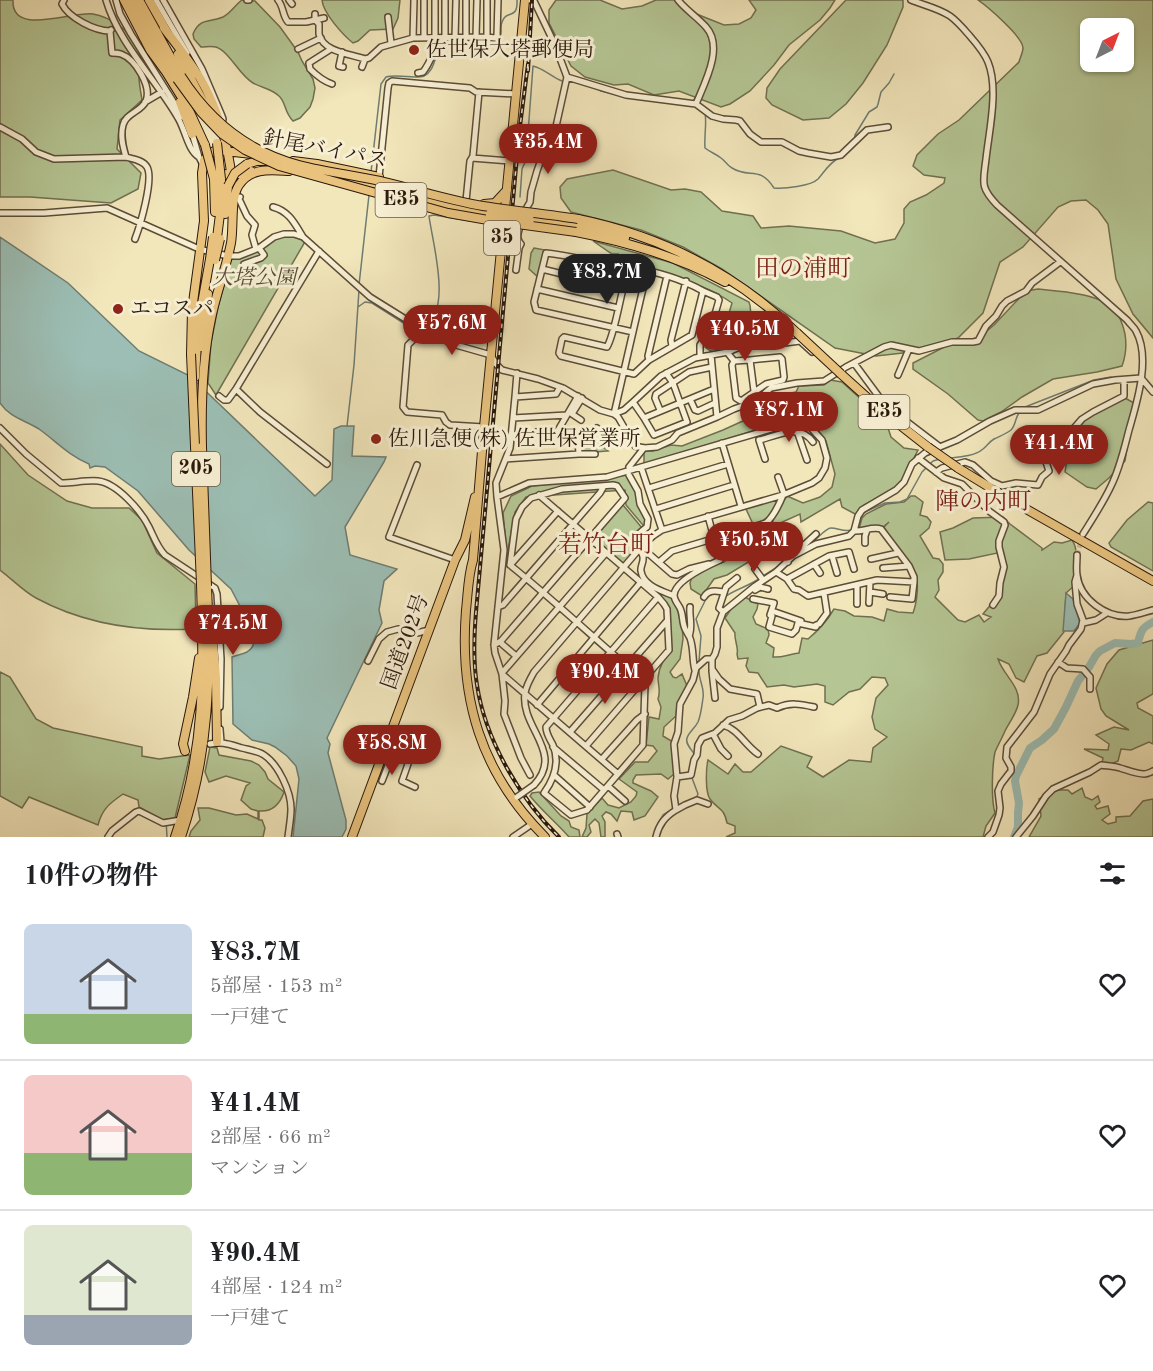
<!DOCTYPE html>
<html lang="ja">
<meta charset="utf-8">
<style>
body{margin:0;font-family:"Old Standard TT","Noto Serif JP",serif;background:#f2f2f2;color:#202124;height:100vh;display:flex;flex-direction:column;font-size:22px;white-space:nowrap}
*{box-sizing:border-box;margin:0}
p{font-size:20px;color:#757577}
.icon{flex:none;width:33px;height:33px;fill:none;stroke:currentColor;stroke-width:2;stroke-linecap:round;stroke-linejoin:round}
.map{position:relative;height:837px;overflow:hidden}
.sheet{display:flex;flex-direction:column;background:#fff;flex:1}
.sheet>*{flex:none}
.needle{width:39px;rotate:42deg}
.fabs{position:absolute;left:1080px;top:18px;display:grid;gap:12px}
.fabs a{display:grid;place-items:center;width:54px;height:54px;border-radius:9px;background:#fff;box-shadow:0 2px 4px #0004;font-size:30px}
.price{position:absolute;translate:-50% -51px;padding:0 14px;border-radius:21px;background:#8f2418;color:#fff;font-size:20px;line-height:39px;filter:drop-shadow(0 2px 3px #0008)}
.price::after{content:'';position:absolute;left:50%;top:36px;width:18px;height:14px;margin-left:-9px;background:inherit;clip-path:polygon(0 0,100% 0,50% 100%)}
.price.on{background:#222;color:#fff}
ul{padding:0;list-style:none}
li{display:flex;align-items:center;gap:18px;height:150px;padding:0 24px}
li+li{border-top:2px solid #e0e0e0}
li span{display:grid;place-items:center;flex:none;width:168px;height:120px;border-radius:9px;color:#555}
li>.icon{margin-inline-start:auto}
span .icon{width:72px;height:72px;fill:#fffc;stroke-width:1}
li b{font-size:26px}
h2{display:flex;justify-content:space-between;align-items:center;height:72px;padding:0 24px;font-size:26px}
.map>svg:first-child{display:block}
</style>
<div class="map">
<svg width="1153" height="837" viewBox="0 0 1153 837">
<rect width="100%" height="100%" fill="#f2e6bb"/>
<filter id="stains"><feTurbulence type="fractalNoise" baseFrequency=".00333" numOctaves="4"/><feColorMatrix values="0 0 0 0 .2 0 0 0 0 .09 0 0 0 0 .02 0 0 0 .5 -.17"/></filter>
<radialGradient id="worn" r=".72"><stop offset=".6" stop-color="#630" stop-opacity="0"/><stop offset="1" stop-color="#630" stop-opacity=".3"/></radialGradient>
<!-- green -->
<path fill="#b5c694" stroke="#706f50" stroke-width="1.5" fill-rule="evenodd" d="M0,0H13C11,37 72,11 93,14C110,17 129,30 137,45C143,56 140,66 139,77C139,84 141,93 142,100L120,120L117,149L141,173L138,189L111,203L30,197H0Z
M242,0L255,1L280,27L298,52L302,61L313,79L315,88L313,99L310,107L300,118L293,121C284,112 286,102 279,96C272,89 262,88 253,83C239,75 230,52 216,47C211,46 206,47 201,47L194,39L193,34C200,17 210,23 223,17C231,13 235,5 242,0Z
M322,0H400L398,18L393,29L370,30L358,41L353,43C343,35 323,13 322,0Z
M556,0H600L622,9L642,6L656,0H679L694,13L724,25L739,24L751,18L756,10L749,0H835L830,8L820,20L789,45L774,65L750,91L730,104L721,107L679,91L654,95L628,84L614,85L585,77L571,66L549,23V10Z
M846,0H903V7L887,45L863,83L846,104L829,118L803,120L772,105L766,98L767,88L780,69Z
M978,0H1153V338L1133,314L1116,279L1108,224L1098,210L1086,200L1071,201L1058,207L1023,247L1000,262L983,313L958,338L912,352L876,356L835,348L722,269L683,247L641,230L571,212L561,198L560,187L567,179L613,170L671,190L685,189L701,192L722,211L753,216L761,228L789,226L841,231L875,243L895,239L904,223V209L910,202L926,195L944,183L945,178L924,175L913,166L917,155L938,134L959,120L1019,62C1020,58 1023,52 1023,48C1023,37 988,7 978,0ZM1090,28H1124V62H1090Z
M294,234L306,240L216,395L208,383L211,343L218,307L232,256L256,249L274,237Z
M593,241L673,263L749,302C752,309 750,314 750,321C749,325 750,328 750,331C748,344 734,348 723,350C715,352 712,353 705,347L718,343L722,337L732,303C708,286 679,278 651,268L648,261L645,260L650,269L602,261L604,258L619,254H612Z
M534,248L545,250L538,277L529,269L531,253Z
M1038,289C1058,291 1099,293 1114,309C1120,316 1123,325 1125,334C1127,346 1126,355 1122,366L1097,372L1053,379L1022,397L1001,412L983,421L978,420L948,394L913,369V363L956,341L978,338L994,325L1026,291Z
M830,380L842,382L874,411L887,425L891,437L904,448L918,450L901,483L879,498L864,505L857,515L842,507L840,499L801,522L800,514L780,523L778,537L752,560L727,575L714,579L702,596L691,589L690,583L692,577L717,563L724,562L737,547L750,545L761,537L772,526L774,515L787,496L803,503L820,497L832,487L835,474L826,441L811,422L789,420L644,464V451H653L671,445L682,446L723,430L756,415L764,408L763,400L767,394L772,392L781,395L796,392L799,386L824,385Z
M1125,398L1134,403L1125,461L1109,478L1096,489L1087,487L1065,472L1071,435L1083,419L1119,400Z
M579,433L595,440L608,451L583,453L581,450Z
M0,444L28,475L67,501L92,508H129L142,520L157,553L195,584L196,623L193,629C139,632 84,624 36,598C23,591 12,579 0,570Z
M628,475L649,516L646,527L642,524L626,505L625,490L526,497L515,512L507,555L503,513L511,496L532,486Z
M911,496H915L923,502L920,515L927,517L931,522L929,528L920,536L933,558L939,559L943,564V572L938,580L939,590L935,597L958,620L965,622L979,615L984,622L991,617L983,614L998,596L1003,567L997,553L969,559L945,560L940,532L953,528L973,518L1003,517L1010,524L1042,548V550L1054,542L1062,543L1072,540C1080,551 1075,572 1074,586L1066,593L1064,632L1047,653L1037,656L1024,682L1016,678L1009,664L998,659C1003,675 1022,687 1018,705C1016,714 1009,723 1005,731C1002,738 998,745 995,752C992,766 991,800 995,813L986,826L983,837H726L735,833V826L727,823C724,807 718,810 710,799C705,792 706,768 708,760L728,774L735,764L743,772H751L781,746L812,757L807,767L823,777L849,760L871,762L873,748L887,737L875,729L872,717L876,698L888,685L885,678L872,677L860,689L849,692L833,705L825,702V686L817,684L794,687L784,685L767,687L758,673L749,672L746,666L748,658L738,659L737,654C739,648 734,640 735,633L725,618L733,606L745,597L758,604L757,609L753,617L756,624L768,629L769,635L766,643L774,648L773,657C782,658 789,654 799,653L802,638L808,639C819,630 827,621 834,609L845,611L854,616L872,617L884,621L887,609L898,612L913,613C917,602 920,581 914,571C911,565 906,561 902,556C896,547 889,537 884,527L889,522L883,527L876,526L859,529L862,518L866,514L886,504L904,502Z
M779,498L780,499C771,514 771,519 753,524L745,507Z
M1148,502L1153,503V571L1111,547L1109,543L1127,520Z
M623,505L642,528L634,535V543L636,548L624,564H622L594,539V537L620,506Z
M659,588L671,593L679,606L682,622L683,639L680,659L670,672L673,677L676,678L682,674L687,686L677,706L676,716L664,727L663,736L673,742L674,774L668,779L661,774L636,775L633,780V783L651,791L658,797L645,816L634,820L632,812L621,811L617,821L611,814L606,812L602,816L605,822V837H601L599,823L595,819L589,825L591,832L587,837H582L586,828L587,814L602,798L608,805L619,808L631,802L636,796L637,792L619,779L635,762H648L657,751L653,746L646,745L649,717L659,719L661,707L658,699C661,691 658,686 658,678C659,666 664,659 672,650L666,603L657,594L655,589Z
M1153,640V694L1137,703L1138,708L1153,716V744L1149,742L1131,750L1121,749L1118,761L1109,765L1102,763L1103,758L1084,749L1108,750L1109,744L1096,735L1114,727L1129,730L1106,716L1101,709L1096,688L1107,664L1119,650Z
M0,672L10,677L36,719L53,728L142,747V756L159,759L190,755L175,818L163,820L139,807L138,800L123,794C110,803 102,809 98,825L29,797L22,808L0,796Z
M210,747L217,748L219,755L251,761L259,765L265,772L268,779L284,792C280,804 272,812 259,811V820H262L265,828L263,837H189L191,831L200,820L198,808H209L236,815L247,814L258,819V811L251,809L241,800L246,786L250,783L226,776L209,782L205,772Z
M1082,788L1085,797L1092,800L1098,796L1100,802L1095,806L1097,809L1108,806L1110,814L1102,820L1108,824L1116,822V817L1130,816L1143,801L1153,799V837H1029L1041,816L1039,799L1055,790H1068L1072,794Z
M539,792L561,816L569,821L571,827L579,830L580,837H569C557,823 542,811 530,796L532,793Z"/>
<!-- water -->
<path fill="#9cbeb4" stroke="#6e7c71" stroke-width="1.5" d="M0,237L68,283L139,351L190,376L315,496L332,480L334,429L341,426H354L352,456L386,457L384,462L345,527L350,555L397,569L384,581L379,610L382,623L327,738L330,744L328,753L346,820V829L342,837H293L299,779L296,766L287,756L275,747L269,744L252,740L233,724L232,657C237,655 243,654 247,652C258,646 256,627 255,617L241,608L231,589L189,550L138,491L105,467L95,466L90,468L89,464C68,455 57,442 39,429C25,420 10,418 0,403Z
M1066,593L1073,599L1080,623L1074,631H1063Z"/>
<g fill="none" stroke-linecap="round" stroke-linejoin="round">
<!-- stream -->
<path stroke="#6e7c71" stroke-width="1.5" d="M596,88L601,91L617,95
M654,101L679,104
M705,113C707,121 704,137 705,148C710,152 716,154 721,158C725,161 728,166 732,168C750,179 759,165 774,188C784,189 811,186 818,179C825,171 829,163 839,158
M850,144L855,138V135L869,112L877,107L878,104L881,92L889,83L894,74
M371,172L381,84L386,77C397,74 416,79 424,76C437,70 433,51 445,44C454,39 486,42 498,40C504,33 499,30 502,22C506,9 518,21 517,0
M520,197L522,169L526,160L533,66C543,68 553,78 562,81
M359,285L369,195
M358,307L365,302L372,303L413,329L417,328
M422,327C454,315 432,241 429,216L434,215L477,222
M1025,407L1094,380L1111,377
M347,426L354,365L359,290
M950,458C961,457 975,456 983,449C987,446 989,442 994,439C1000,436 1006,434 1011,430C1016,425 1015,418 1019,413
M857,529L863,514L867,511L885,503L900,502L907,499L922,472L933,461L940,459
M810,544C816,541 825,528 831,528C838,528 843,532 852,530
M763,576L779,566
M726,596C737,589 748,586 759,579
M699,661L701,636L696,619L708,595
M695,755C692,750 685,744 687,738C689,732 695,728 698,722C701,715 702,705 703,698C705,687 698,680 699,669
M692,778L698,794L696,798
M166,819L167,837
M659,822L663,815L673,809
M653,837L656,829"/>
<!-- river -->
<path stroke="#9cbeb4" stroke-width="8" d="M1014,837L1018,827V813L1019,803L1015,781L1016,776L1030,748L1042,740L1054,729L1066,707L1078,681L1089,667L1096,655L1100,651L1115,643L1131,644L1138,643C1141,630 1142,628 1153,622"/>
<!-- minor-tunnel -->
<path stroke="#cabd98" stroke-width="5" stroke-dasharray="5 2.5" stroke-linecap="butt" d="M1077,555L1083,534"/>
<!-- minor casing -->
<g stroke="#5c4c38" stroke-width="8">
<path id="minor" d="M64,0L62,4C69,18 95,31 110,31L111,30
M106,0C119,44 155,78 178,118C185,129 188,151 199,157
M116,0L120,14L131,34L183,117
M156,0L187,53
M163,0L202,69L222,116L223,119L222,124
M247,0H249
M278,0C284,7 282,15 288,22H306L315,20L319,24C319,27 319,30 319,34C323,52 350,54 365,59L369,58L381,47L413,38
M289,0L292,4
M414,0L413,38L487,37V0
M435,0V38
M678,0C686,10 697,17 706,27C724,47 705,82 696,104
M911,0C923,5 938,8 950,16C957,21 963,28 969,35C976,43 984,52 988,62C999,89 989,131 986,159C983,183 980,187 997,205L1127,320C1130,324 1134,327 1136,331C1151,358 1137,402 1129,430C1124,449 1120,468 1111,486C1103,503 1093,518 1083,534
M315,14V20L324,18
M388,17L391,43
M110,31L112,53C115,53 118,53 121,54C135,59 152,86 146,101C141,112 126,113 123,125C120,136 123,147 126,157C133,159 143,160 147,167C154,179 140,226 135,239
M476,37L477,0
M487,37L495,38L497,36L498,0
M424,38V0
M445,38V0
M455,38L456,0
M466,38V0
M298,49L321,38
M331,49L309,63L310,69C317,76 323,81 332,84
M342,52L339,66L343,67
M362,67L365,59
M418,73L423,72C431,62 434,49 441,38
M567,77L626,95L696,104L712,116L723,119L736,120L740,121L750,134L761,142H782L799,151L808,153L831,157L841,155L867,130L888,127
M145,102L162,92
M0,127L22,139L36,152L54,159L126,157
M192,133L199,157L203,165
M472,158L510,161
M379,177L388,88L389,83L392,81L470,88L476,92L516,94
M240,197L239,199L247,216L255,225L252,235L256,249
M466,201L470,161L473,156L479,92
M273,207C289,211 295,224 303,237
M0,213H44L107,208L199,249L228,256H239L259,248L274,237L284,234H294L303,237L370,297L423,330L456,345L491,355L496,364L502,370L538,379L563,388L600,410L614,414L624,410L633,402L661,376L695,358L728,352L742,346L760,344L769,345L800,341L812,352
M523,214L530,202L531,192L537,171L544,151L553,140L567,77L555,45L534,1L530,0
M319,251L236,389L260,412L327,464
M244,264L261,258L264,255L259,248
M542,269L623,289L628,267
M516,270L519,248L521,244C515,238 519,230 521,223
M647,271L614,414L618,417L635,446L644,448L657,447L672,440L678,433L717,417L734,409L759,400L766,392L771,388L797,383L824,381L846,367L884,347L891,345L919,351L952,342H973L978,341L986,326L996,316L1002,306L1007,301L1026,291L1032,283L1060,262
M537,289L618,308
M623,289C619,304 614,335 607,347L564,337L562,339L559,353L561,356L634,374L649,360L692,335L703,291C680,278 654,271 628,267C621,265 613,265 605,264C585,260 566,255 546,253L534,302L536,310L633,332
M423,330L408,345L403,407L407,412L442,415L446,422L450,425L484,427
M672,346L671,340L686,281
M727,352L734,361L732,365L736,398L741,401L766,384L783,380L784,377L782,359L780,357L750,360L754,391
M711,355L717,417
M700,357V345L711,328L719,300L717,297L703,291
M649,360L648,356L667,276
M734,361L750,360
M854,363L885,405L940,447
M898,375L909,349
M1141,378L1153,392
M219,396L224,400H228L236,389
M515,397L517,373
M690,399L695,410L698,411L715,403
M633,402L644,418L714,389
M660,410L655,398L656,394L689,372L712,367
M513,418L567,415
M644,418L654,435L687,422L673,383L666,373
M581,420L572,414L582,398
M0,428L26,454L61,483C73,483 86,480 98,481C117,483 141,511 149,527C154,537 157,547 165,555L215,588L217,594L221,659L220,707
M597,428L609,436L615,442L628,435
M797,431L807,460
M557,432L578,396
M759,440L765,459
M760,440C778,435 800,423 813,442
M722,443L741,506
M579,454H595
M918,458L944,478L962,484L989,511L1004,522L1005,525L999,541V547L1004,567L1000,583L999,596L993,605
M506,459L579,454L578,439C561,426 532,433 511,435
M417,465L389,537L455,560
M629,467L644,448
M641,467L662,530
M936,472L942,468L965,462L973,465L991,481L1002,486L1016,483L1038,485L1042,477L1049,471L1045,459L1053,446L1068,435L1082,419L1093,412L1124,396V380
M629,475L638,491L640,504L648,519L647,527C638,534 632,538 639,549C641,552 643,554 643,557C644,562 640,567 641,571C643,586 663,591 674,596
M778,477L784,494
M649,488L728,464
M539,495L658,597L664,604L667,609L669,650L586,746
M497,497L529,483L607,477L792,423H802L810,427L822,440L827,458L825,468L819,478L812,483L783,495L662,530L653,536L641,547L534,672C530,679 526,686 525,693C520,728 565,752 534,785
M656,509L734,485
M854,531L858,516L862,510L896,490L904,482L912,464L925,453L957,440L990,421L1015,410H1038L1093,384L1115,380L1141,378
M865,543V536L867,530
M641,547L672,574L677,575L689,569L709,564
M1077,555C1077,562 1076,569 1077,575C1080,599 1106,618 1129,616C1137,615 1145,612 1153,610
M832,556L837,573
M871,559L898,553
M659,562L672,551L766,523C774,516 779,505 783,495
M788,562L785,559V552L787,550L803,546L816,534
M511,564L558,511
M814,564L820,573
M510,565C556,602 598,642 643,680L645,684L643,745L587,810L571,815L544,793C554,779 560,762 553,745C550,739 546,734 546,727L658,597
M883,568L909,566
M755,569L763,580
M787,579L829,556L849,552L854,569
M857,585V604
M755,590L760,587L768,589
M870,592L883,594
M704,597C709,589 716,591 724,592
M890,597L912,599L914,582
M753,599L774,603L770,615L772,616L769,627L792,634L796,630L798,623L816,627L817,625
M869,603L870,582
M498,607L503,605L600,493L604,486
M723,612L719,608L726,587L737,578
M775,612L801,621
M1083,623L1096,620L1107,613
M816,625L819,624L827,613L824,593
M689,636C693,627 689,617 690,607
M502,644L516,656
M494,645L501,641L625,498L617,486L613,485L562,489L531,498L522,507L516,519L510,565
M712,659V669L719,679L730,689L757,694L760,707
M368,661L379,639L387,632L398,629L417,633L429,630
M1058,662L1067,668L1083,669L1090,677V689
M695,670C692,660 694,649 690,638C688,634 685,630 684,626C682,620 683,614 680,608C678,604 674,600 674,595C675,580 709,565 720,560L708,516
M712,671L715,698
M502,673L606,553
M502,674L618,774
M537,705L640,583
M723,725C738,729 745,745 758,754
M220,729L221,742
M570,732L667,621
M713,734L721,749L728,756
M388,743L409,756V761L402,781L415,787
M210,744C222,741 231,745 242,748C250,750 258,751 264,755C279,765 291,792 291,809C291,818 289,828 288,837
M553,747L604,790
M602,759L637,720L645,714
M530,775L521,758L504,714L505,701L502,674L495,653L494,645L504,550L497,497L496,483L510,448L515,397L556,394L560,387
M554,775L590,807
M677,777L691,775L694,760L697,755L698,745L702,738L715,733L729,720L742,716L757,708L769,705L777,708C790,702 800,704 814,707
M382,781L389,763L391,744
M608,786L625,801
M676,810L685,805L697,800L708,804
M617,834L618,837
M108,837L112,831L136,812L139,811L163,823L181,820
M513,837L532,824
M656,837C659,824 665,817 676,810L674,796L677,777L674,744L678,732L680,704L693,680L696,668L706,659H712L715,654L717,647V628L723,612L755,586L776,572L793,556L816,544L849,536L854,531C863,532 872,526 881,529L909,566L914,577V582L877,580L808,596L799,590L794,589L787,579L776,572
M988,837L993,832L999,815L1000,808L998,791L1001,784L1011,771V767L1006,758L1007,747L1034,712L1050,674L1066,651L1069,645L1081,629L1083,620L1077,604L1075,582L1077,575
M1016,837L1033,816L1046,796L1053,789L1090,772L1101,765C1107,766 1114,766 1120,768C1127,770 1137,774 1144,774C1146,774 1151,772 1153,771"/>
</g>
<!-- highway casing -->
<g stroke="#2a180c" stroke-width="10">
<path id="highway" d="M124,0L150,50L166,72L187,106L205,145
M132,0L144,25L177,79
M139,0L181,76
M149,0L166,30
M525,0L484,427L473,560C468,576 468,593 466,610C459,699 481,773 545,837
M164,28C176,44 189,60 200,78C218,109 228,144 232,180
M178,54L206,107
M180,102L192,134
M293,161L317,164L379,177
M247,164L257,161H270
M216,173C229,176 239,175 251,171
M313,173L369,184
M214,179L215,212
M366,181L440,203L490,214
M484,204L495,203L507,190
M225,214L228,186
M578,219C661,236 736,274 797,333
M530,220L574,226L625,238
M576,232C628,242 679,257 725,282
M217,238L221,206V179
M201,347L208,294
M191,354L192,310L204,221L202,173L204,160L209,154L216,150L252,154
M841,374L881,410L928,447
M195,377L198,326L210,259
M202,447C201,405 202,361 211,319C216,293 226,269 231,243C234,226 230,198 239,185C251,167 271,170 289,171
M958,468L1012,501L1153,581
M213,641L216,678L217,742
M185,751L183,744L193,697L199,658
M175,837C205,750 204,675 201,584
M181,837C210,752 211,675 207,586
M352,837L455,560L465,540L475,497"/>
</g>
<!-- minor -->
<use href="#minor" stroke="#f7efd3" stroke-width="5"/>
<!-- highway -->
<use href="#highway" stroke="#e9c37e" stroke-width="8"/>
<!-- rail casing -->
<g stroke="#2a180c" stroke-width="4">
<path id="rail" d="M528,64L519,134L476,612C474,636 473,661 477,685C485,739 520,799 559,837
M528,71L532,0"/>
</g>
<!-- rail -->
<use href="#rail" stroke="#f7efd3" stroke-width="1.5" stroke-dasharray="4.5" stroke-linecap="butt"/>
<!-- minor-bridge casing -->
<g stroke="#5c4c38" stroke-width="8" stroke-linecap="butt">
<path id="minor-bridge" d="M517,797L534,785"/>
</g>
<!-- highway-bridge casing -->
<g stroke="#2a180c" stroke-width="10" stroke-linecap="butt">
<path id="highway-bridge" d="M181,76C209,120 249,152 299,165C326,172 353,175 380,181C414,189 448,200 483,206C514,211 547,214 578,219
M177,79L201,112L222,134L245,150L279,166L448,213L488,220L576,232
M217,143L221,179
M205,145L214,179
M228,186L235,173L247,164
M490,214L530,220
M210,259L213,237
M215,260L220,239
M797,333L841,374
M191,354L201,584
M202,447L207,586
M928,447L958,468"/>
</g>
<!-- minor-bridge -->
<use href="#minor-bridge" stroke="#f7efd3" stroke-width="5"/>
<!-- highway-bridge -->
<use href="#highway-bridge" stroke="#e9c37e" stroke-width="8"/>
</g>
<!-- markers -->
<g fill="#8f2418" stroke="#f7efd3" stroke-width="2">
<circle cx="414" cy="50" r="6"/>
<circle cx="118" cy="309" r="6"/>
<circle cx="376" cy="439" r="6"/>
</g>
<g text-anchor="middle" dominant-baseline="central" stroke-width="6" stroke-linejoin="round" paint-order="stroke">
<!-- shield labels -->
<g fill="#f7efd3" stroke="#685848" stroke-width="1.5">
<rect x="375.5" y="183" width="51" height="34" rx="4.5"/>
<rect x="484" y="221" width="36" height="34" rx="4.5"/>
<rect x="858.5" y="395" width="51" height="34" rx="4.5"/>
<rect x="172" y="452" width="48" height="34" rx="4.5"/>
</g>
<g font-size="20" font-weight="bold" fill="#2a180c">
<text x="401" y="200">E35</text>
<text x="502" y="238">35</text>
<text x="884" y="412">E35</text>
<text x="196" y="469">205</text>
</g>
<!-- poi labels -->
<g font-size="21" fill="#2a180c" stroke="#f7efd3" text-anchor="start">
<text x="426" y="50">佐世保大塔郵便局</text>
<text x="130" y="309">エコスパ</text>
<text x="388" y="439">佐川急便(株) 佐世保営業所</text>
</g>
<!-- street labels -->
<g font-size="21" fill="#2a180c" stroke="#f7efd3">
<text transform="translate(325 150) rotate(11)">針尾バイパス</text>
<text transform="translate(406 642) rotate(-70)">国道202号</text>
</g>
<!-- park labels -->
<g font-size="21" font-style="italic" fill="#544c35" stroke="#f7efd3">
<text x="254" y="278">大塔公園</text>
</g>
<!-- quarter labels -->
<g font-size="24" fill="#7a1f14" stroke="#f7efd3">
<text x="803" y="270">田の浦町</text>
<text x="983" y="503">陣の内町</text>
<text x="606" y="546">若竹台町</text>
</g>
</g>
<rect width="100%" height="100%" filter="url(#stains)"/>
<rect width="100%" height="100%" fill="url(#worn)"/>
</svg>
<div class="fabs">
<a><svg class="needle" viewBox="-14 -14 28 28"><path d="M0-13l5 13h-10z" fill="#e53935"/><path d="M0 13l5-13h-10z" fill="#757577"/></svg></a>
</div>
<b class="price" style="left:548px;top:175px">¥35.4M</b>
<b class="price on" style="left:607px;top:305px">¥83.7M</b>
<b class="price" style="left:452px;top:356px">¥57.6M</b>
<b class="price" style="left:745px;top:362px">¥40.5M</b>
<b class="price" style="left:789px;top:443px">¥87.1M</b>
<b class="price" style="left:1059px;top:476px">¥41.4M</b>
<b class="price" style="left:754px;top:573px">¥50.5M</b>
<b class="price" style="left:233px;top:656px">¥74.5M</b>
<b class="price" style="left:605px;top:705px">¥90.4M</b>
<b class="price" style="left:392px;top:776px">¥58.8M</b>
</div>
<section class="sheet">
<h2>10件の物件<svg class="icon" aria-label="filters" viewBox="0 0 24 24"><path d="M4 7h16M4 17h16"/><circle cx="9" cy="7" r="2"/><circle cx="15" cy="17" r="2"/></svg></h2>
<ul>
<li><span style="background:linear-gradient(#c9d6e8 75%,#8fb573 0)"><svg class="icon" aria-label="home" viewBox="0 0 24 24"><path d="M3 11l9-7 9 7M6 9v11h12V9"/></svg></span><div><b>¥83.7M</b><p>5部屋 · 153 m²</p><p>一戸建て</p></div><svg class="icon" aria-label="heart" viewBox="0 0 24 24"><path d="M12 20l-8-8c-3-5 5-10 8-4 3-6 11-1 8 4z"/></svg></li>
<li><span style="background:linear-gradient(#f6c9c9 65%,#8fb573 0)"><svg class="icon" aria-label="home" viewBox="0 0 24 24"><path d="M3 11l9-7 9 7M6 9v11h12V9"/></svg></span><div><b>¥41.4M</b><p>2部屋 · 66 m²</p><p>マンション</p></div><svg class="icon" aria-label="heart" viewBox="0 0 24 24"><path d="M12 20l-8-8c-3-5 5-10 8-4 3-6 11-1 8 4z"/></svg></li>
<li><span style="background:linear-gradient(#dfe7d0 75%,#9aa5b1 0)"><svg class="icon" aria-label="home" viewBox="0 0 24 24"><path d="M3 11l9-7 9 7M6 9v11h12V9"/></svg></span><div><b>¥90.4M</b><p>4部屋 · 124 m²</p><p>一戸建て</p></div><svg class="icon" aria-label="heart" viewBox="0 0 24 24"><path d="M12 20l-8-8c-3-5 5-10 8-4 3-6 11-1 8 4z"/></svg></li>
</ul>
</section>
